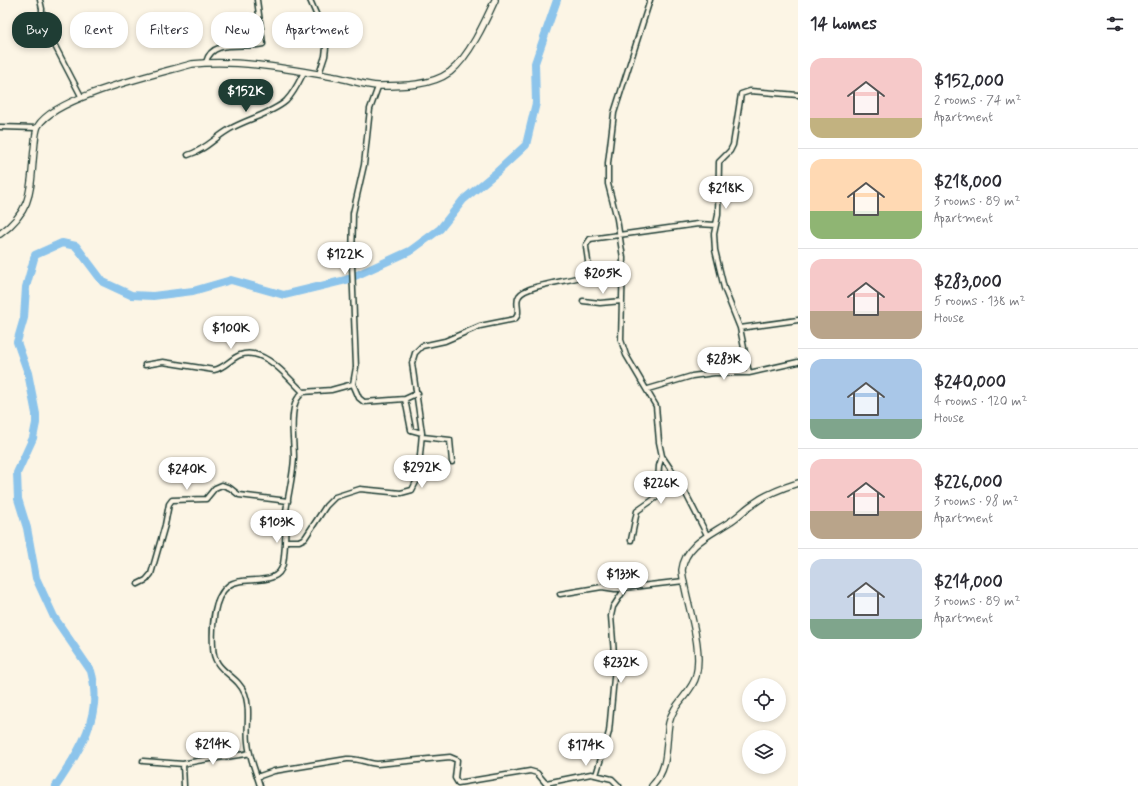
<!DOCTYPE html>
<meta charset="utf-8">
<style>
body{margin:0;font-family:Mynerve,sans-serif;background:#f7f7f7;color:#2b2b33;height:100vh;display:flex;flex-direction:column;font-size:15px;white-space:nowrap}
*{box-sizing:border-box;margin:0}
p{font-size:13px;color:#7c7c81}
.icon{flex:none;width:22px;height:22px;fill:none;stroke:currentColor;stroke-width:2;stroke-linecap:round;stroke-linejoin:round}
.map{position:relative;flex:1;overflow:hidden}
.side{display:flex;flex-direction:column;background:#fff;width:340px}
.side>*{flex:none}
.guide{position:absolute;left:12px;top:12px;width:380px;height:36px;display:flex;gap:8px}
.controls{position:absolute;left:742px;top:678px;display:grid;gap:8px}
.controls a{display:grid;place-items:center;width:44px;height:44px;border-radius:50%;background:#fff;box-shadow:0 2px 6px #0003;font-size:20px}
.price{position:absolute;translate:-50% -34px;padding:0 9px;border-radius:14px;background:#fff;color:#222;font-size:13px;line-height:26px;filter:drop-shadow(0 1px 2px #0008)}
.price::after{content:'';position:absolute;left:50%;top:24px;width:12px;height:9px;margin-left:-6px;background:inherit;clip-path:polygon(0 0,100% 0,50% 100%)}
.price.current{background:#1f3d34;color:#fff}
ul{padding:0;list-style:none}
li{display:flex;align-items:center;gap:12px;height:100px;padding:0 12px}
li+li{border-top:1px solid #e1e1e2}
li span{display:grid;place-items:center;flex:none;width:112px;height:80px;border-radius:12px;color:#555}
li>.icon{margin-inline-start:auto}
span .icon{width:48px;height:48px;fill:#fffc;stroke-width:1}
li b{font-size:17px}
h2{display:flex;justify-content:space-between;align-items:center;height:48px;padding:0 12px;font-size:17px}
.chip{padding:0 14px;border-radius:16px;background:#fff;box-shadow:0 2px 6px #0003;font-size:14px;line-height:36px}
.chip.current{background:#1f3d34;color:#fff}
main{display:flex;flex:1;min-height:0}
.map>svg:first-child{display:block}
</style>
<main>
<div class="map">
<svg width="798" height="786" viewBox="0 0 798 786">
<rect width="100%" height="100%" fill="#fcf5e5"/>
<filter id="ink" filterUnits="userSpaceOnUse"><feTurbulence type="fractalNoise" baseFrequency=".025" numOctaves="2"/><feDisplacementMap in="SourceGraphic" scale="8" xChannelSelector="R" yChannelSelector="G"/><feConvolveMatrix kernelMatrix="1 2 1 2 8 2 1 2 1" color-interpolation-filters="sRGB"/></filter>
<g filter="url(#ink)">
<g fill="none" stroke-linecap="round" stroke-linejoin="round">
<!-- river -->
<path stroke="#8cc4eb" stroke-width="8" d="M56,786C79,752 104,714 91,671L54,617L36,578L27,528L18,499L17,473L33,438L36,423V414L28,373L17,342L24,318L26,287L35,255L62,243L76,246L103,282L131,295L153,296L193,291L231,280L284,295L346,280L410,251L440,229L463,200L497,172L526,145L536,103L535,63L557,0"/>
<!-- street casing -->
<g stroke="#1f3d34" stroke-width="7">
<path id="street" d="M40,0L42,9L41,28L54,44L81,96
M310,0L327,39L325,56L319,74
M650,0L614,113L608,163V184L617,219L623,258L621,340L626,355L656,406L659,442L662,456L682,486L707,535
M206,62C212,38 244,49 263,44L257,0
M0,127L37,128
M188,155C207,149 214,138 230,129C247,119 271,114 286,101C294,93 299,82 304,72
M583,301L600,303L622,301
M740,328L798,320
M145,365L163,362L214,370C225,368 230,359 240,355C264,346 288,378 303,392
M749,373L740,328L724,288L715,250L714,234L718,215L719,162L730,151L733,145L741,94L750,91L798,95
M648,389L692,376L714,373H749L798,362
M405,399L418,393
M422,433L412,363L415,353L422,346L445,341L480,326L515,319C522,312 514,303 519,296C526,285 570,281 584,276C592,268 586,255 586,245L590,239L698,224L716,225
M423,437L450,440L452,462
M631,540L637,511L657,497L659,466L662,456
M285,541H299L305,538L326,506L335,497L360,489L401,493L412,490L418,478L422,433L411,430L405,399L364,402L359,398L353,384
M138,584L146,580L151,574L165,525L169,504L172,500L206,499L215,488L222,485L230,488L239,495L288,501
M560,594L602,587L615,589L684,581
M143,761L183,764
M596,775L609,732L615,667L611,616L613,607L626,587
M257,777L274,771L347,759C358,758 366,763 377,764L450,757L457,760L455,778L458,783L530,771L537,773L548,786
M546,783L591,774L612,779L619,786
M184,786L183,764C205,758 227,758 250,753
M260,786C256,772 249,757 248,742C246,726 251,710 245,694C237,673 213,673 213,646C212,628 213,598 228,586C242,574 278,589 283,564C286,547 285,529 286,512C288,494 293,477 294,458C294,441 290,421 295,404C296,399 300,395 303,392L331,390L353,384L356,367L352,265L353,213L364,165L370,109L378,87"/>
</g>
<!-- secondary casing -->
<g stroke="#1f3d34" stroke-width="8">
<path id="secondary" d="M0,234C34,209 30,188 34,150C35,143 35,133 38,126C56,96 158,74 192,64C239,59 289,69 335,77C349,79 365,86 379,86C402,86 431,86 450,72C469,57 485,22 495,0
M652,786C670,767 665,746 669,723C673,703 692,693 696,676C704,645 685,601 682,570C685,544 712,534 731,521C739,516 745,509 753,504C766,494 782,488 798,483"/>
</g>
<!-- street -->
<use href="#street" stroke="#fcf5e5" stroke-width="4"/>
<!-- secondary -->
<use href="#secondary" stroke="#fcf5e5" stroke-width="5.5"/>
</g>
</g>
</svg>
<div class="controls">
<a><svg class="icon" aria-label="locate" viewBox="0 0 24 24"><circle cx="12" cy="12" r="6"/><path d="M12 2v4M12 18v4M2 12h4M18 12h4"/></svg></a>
<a><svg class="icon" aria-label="layers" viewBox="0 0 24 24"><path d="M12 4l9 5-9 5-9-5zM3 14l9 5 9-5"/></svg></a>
</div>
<b class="price current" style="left:246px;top:113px">$152K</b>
<b class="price" style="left:726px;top:210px">$218K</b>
<b class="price" style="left:345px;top:276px">$122K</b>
<b class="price" style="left:603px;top:295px">$205K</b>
<b class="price" style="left:231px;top:350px">$100K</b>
<b class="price" style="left:724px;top:381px">$283K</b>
<b class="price" style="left:422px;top:489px">$292K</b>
<b class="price" style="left:187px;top:491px">$240K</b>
<b class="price" style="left:661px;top:505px">$226K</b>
<b class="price" style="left:277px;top:544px">$103K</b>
<b class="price" style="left:623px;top:596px">$133K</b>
<b class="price" style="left:621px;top:684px">$232K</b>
<b class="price" style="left:213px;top:766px">$214K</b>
<b class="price" style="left:586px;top:767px">$174K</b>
<div class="guide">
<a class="chip current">Buy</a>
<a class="chip">Rent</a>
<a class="chip">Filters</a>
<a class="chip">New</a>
<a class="chip">Apartment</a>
</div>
</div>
<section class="side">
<h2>14 homes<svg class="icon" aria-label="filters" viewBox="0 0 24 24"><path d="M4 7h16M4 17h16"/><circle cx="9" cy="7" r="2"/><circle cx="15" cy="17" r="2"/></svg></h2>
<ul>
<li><span style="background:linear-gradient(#f6c9c9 75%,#c2b280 0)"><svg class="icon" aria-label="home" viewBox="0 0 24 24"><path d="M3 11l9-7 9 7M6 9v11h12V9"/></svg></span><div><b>$152,000</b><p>2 rooms · 74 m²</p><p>Apartment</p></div></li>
<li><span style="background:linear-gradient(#ffd9b3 65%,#8fb573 0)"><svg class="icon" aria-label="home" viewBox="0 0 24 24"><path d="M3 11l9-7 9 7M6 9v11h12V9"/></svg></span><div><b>$218,000</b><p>3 rooms · 89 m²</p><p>Apartment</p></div></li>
<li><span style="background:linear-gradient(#f6c9c9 65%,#b9a48a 0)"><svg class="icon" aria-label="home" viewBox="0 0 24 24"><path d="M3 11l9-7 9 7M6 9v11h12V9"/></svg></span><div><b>$283,000</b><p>5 rooms · 138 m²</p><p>House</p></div></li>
<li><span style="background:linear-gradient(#a9c7e8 75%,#7fa58c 0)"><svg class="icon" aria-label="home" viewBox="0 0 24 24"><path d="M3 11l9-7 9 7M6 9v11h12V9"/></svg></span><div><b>$240,000</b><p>4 rooms · 120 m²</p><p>House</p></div></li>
<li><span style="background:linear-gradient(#f6c9c9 65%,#b9a48a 0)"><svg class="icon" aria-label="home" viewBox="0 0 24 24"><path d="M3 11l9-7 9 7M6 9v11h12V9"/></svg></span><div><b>$226,000</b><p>3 rooms · 98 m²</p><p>Apartment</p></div></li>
<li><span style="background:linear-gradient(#c9d6e8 75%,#7fa58c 0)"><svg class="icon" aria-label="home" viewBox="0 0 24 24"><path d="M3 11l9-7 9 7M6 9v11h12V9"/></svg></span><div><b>$214,000</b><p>3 rooms · 89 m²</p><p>Apartment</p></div></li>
</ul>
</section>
</main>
